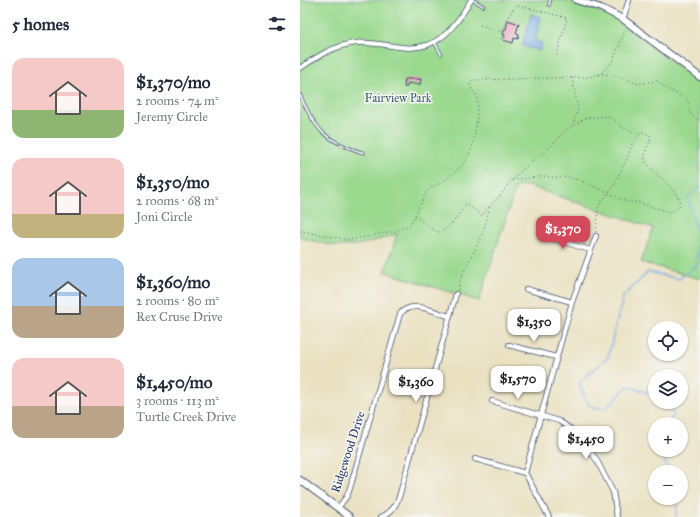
<!DOCTYPE html>
<meta charset="utf-8">
<style>
body{margin:0;font-family:"IM FELL Great Primer",serif;background:#f2f2f3;color:#1f2937;height:100vh;display:flex;flex-direction:column;font-size:15px;white-space:nowrap}
*{box-sizing:border-box;margin:0}
p{font-size:13px;color:#747a83}
.icon{flex:none;width:22px;height:22px;fill:none;stroke:currentColor;stroke-width:2;stroke-linecap:round;stroke-linejoin:round}
.map{position:relative;flex:1;overflow:hidden}
.sheet{display:flex;flex-direction:column;background:#fff;width:300px}
.sheet>*{flex:none}
.controls{position:absolute;left:348px;top:321px;display:grid;gap:8px}
.controls a{display:grid;place-items:center;width:40px;height:40px;border-radius:50%;background:#fff;box-shadow:0 1px 3px #0004;font-size:20px}
.price{position:absolute;translate:-50% -34px;padding:0 9px;border-radius:8px;background:#fff;color:#222;font-size:13px;line-height:26px;filter:drop-shadow(0 1px 2px #0008)}
.price::after{content:'';position:absolute;left:50%;top:24px;width:12px;height:9px;margin-left:-6px;background:inherit;clip-path:polygon(0 0,100% 0,50% 100%)}
.price.on{background:#d1495b;color:#fff}
ul{padding:0;list-style:none}
li{display:flex;align-items:center;gap:12px;height:100px;padding:0 12px}
li span{display:grid;place-items:center;flex:none;width:112px;height:80px;border-radius:12px;color:#555}
li>.icon{margin-inline-start:auto}
span .icon{width:48px;height:48px;fill:#fffc;stroke-width:1}
li b{font-size:17px}
h2{display:flex;justify-content:space-between;align-items:center;height:48px;padding:0 12px;font-size:17px}
main{display:flex;flex:1;min-height:0}
.map>svg:first-child{display:block}
</style>
<main>
<section class="sheet">
<h2>5 homes<svg class="icon" aria-label="filters" viewBox="0 0 24 24"><path d="M4 7h16M4 17h16"/><circle cx="9" cy="7" r="2"/><circle cx="15" cy="17" r="2"/></svg></h2>
<ul>
<li><span style="background:linear-gradient(#f6c9c9 65%,#8fb573 0)"><svg class="icon" aria-label="home" viewBox="0 0 24 24"><path d="M3 11l9-7 9 7M6 9v11h12V9"/></svg></span><div><b>$1,370/mo</b><p>2 rooms · 74 m²</p><p>Jeremy Circle</p></div></li>
<li><span style="background:linear-gradient(#f6c9c9 70%,#c2b280 0)"><svg class="icon" aria-label="home" viewBox="0 0 24 24"><path d="M3 11l9-7 9 7M6 9v11h12V9"/></svg></span><div><b>$1,350/mo</b><p>2 rooms · 68 m²</p><p>Joni Circle</p></div></li>
<li><span style="background:linear-gradient(#a9c7e8 60%,#b9a48a 0)"><svg class="icon" aria-label="home" viewBox="0 0 24 24"><path d="M3 11l9-7 9 7M6 9v11h12V9"/></svg></span><div><b>$1,360/mo</b><p>2 rooms · 80 m²</p><p>Rex Cruse Drive</p></div></li>
<li><span style="background:linear-gradient(#f6c9c9 60%,#b9a48a 0)"><svg class="icon" aria-label="home" viewBox="0 0 24 24"><path d="M3 11l9-7 9 7M6 9v11h12V9"/></svg></span><div><b>$1,450/mo</b><p>3 rooms · 113 m²</p><p>Turtle Creek Drive</p></div></li>
</ul>
</section>
<div class="map">
<svg width="400" height="517" viewBox="0 0 400 517">
<rect width="100%" height="100%" fill="#f6f6f2"/>
<filter id="ink" filterUnits="userSpaceOnUse"><feTurbulence type="fractalNoise" baseFrequency=".025" numOctaves="2"/><feDisplacementMap in="SourceGraphic" scale="8" xChannelSelector="R" yChannelSelector="G"/><feConvolveMatrix kernelMatrix="1 2 1 2 8 2 1 2 1" color-interpolation-filters="sRGB"/></filter>
<filter id="wash" filterUnits="userSpaceOnUse"><feTurbulence type="fractalNoise" baseFrequency=".012" numOctaves="4" result="noise"/><feDisplacementMap in="SourceGraphic" scale="16" xChannelSelector="R" yChannelSelector="G"/><feGaussianBlur stdDeviation="0.9" result="paint"/><feColorMatrix in="noise" values="0 0 0 0 0 0 0 0 0 0 0 0 0 0 0 0 0 1.4 0 .05"/><feComposite in="paint" operator="in"/></filter>
<g filter="url(#wash)">
<rect width="100%" height="100%" fill="#eae1c1"/>
<!-- green -->
<path fill="#9ad98e" stroke="#5a8476" d="M0,0H263L296,10L314,18L400,83V279L341,262L353,228L228,186L216,187L179,301L85,272L97,234C82,239 58,247 42,246C28,246 13,241 0,237Z"/>
<!-- water -->
<path fill="#72a9e0" stroke="#466c9f" d="M231,14L241,17L235,41L242,43L240,51L222,46Z"/>
<g fill="none" stroke-linecap="round" stroke-linejoin="round">
<!-- stream -->
<path stroke="#72a9e0" stroke-width="1.5" d="M355,397L352,394L328,386L305,409L289,406L279,383L308,357L323,297L348,272L379,279L396,266L398,240L388,197L400,187
M361,402L374,414L368,424
M362,450L368,472
M375,498L377,505L376,517"/>
</g>
<g id="blocks">
<!-- building -->
<path fill="#ea97bb" d="M208,20L219,24L216,33L219,34L218,39L214,38L213,43L203,40L205,35L203,34L205,29H206Z
M105,79H121L120,85L108,83L107,87H104Z"/>
</g>
</g>
<g filter="url(#ink)">
<use href="#blocks" fill-opacity="0" stroke="#3a4a6d" stroke-width="1"/>
<g fill="none" stroke-linecap="round" stroke-linejoin="round">
<!-- lane casing -->
<g stroke="#3a4a6d" stroke-width="3.5">
<path id="lane" d="M173,0L183,6
M249,5L250,0
M135,43L141,54
M0,95C16,132 26,141 64,153"/>
</g>
<!-- street casing -->
<g stroke="#3a4a6d" stroke-width="6">
<path id="street" d="M323,19L329,0
M0,68C17,57 33,46 55,43C70,42 85,45 100,47C137,52 154,29 171,0
M241,235L290,250
M226,289L272,302
M209,345L256,357
M192,401L259,421L275,432L296,459L313,492L317,517
M175,459L225,473
M38,508L47,496L50,488L100,314C112,299 134,312 149,316
M81,517C91,513 95,507 99,497L156,294
M249,517L225,473L272,302L296,236"/>
</g>
<!-- secondary casing -->
<g stroke="#3a4a6d" stroke-width="8">
<path id="secondary" d="M276,0L301,8L323,19L400,77
M0,480L50,517"/>
</g>
<!-- path -->
<path stroke="#3a4a6d" stroke-width="1" stroke-dasharray="1 3" stroke-linecap="butt" d="M180,25L202,32
M201,39L206,20L216,5L267,18L257,55
M302,74L325,78L337,84L354,81H358L365,88L383,97L388,101L390,114L400,122
M272,78L278,109L274,120V123
M115,216L132,229L138,232C152,228 158,216 165,204H167L182,216L190,205L201,195L208,184L217,175L234,159L248,149L260,136L270,127L286,118L308,116L324,128L339,134L343,132L350,135L351,138C349,146 342,153 346,162C350,172 400,204 370,212L337,202H328L282,181L268,177L255,178L247,176L212,180
M0,231L50,240L95,231L110,225L127,191C132,185 140,185 145,180C153,174 162,166 167,158C177,142 176,118 178,100C177,94 171,91 170,85L172,80L288,77L301,74L313,60L326,29
M296,232L298,208L301,202L313,187L328,156L332,144L339,135
M158,290C161,272 172,257 179,241C185,230 187,217 190,205"/>
<!-- lane -->
<use href="#lane" stroke="#fff" stroke-width="2"/>
<!-- street -->
<use href="#street" stroke="#fff" stroke-width="4.5"/>
<!-- secondary -->
<use href="#secondary" stroke="#fff" stroke-width="6"/>
</g>
</g>
<g text-anchor="middle" dominant-baseline="central" stroke-width="3" stroke-linejoin="round" paint-order="stroke">
<!-- park labels -->
<g font-size="12" fill="#3b5a6a" stroke="#f6f6f2">
<text x="98" y="98">Fairview Park</text>
</g>
<!-- street labels -->
<g font-size="12" fill="#1b2f5e" stroke="#f6f6f2">
<text transform="translate(48 452) rotate(-72)">Ridgewood Drive</text>
</g>
</g>
</svg>
<div class="controls">
<a><svg class="icon" aria-label="locate" viewBox="0 0 24 24"><circle cx="12" cy="12" r="6"/><path d="M12 2v4M12 18v4M2 12h4M18 12h4"/></svg></a>
<a><svg class="icon" aria-label="layers" viewBox="0 0 24 24"><path d="M12 4l9 5-9 5-9-5zM3 14l9 5 9-5"/></svg></a>
<a>+</a>
<a>−</a>
</div>
<b class="price on" style="left:263px;top:250px">$1,370</b>
<b class="price" style="left:234px;top:343px">$1,350</b>
<b class="price" style="left:218px;top:400px">$1,570</b>
<b class="price" style="left:116px;top:403px">$1,360</b>
<b class="price" style="left:286px;top:460px">$1,450</b>
</div>
</main>
